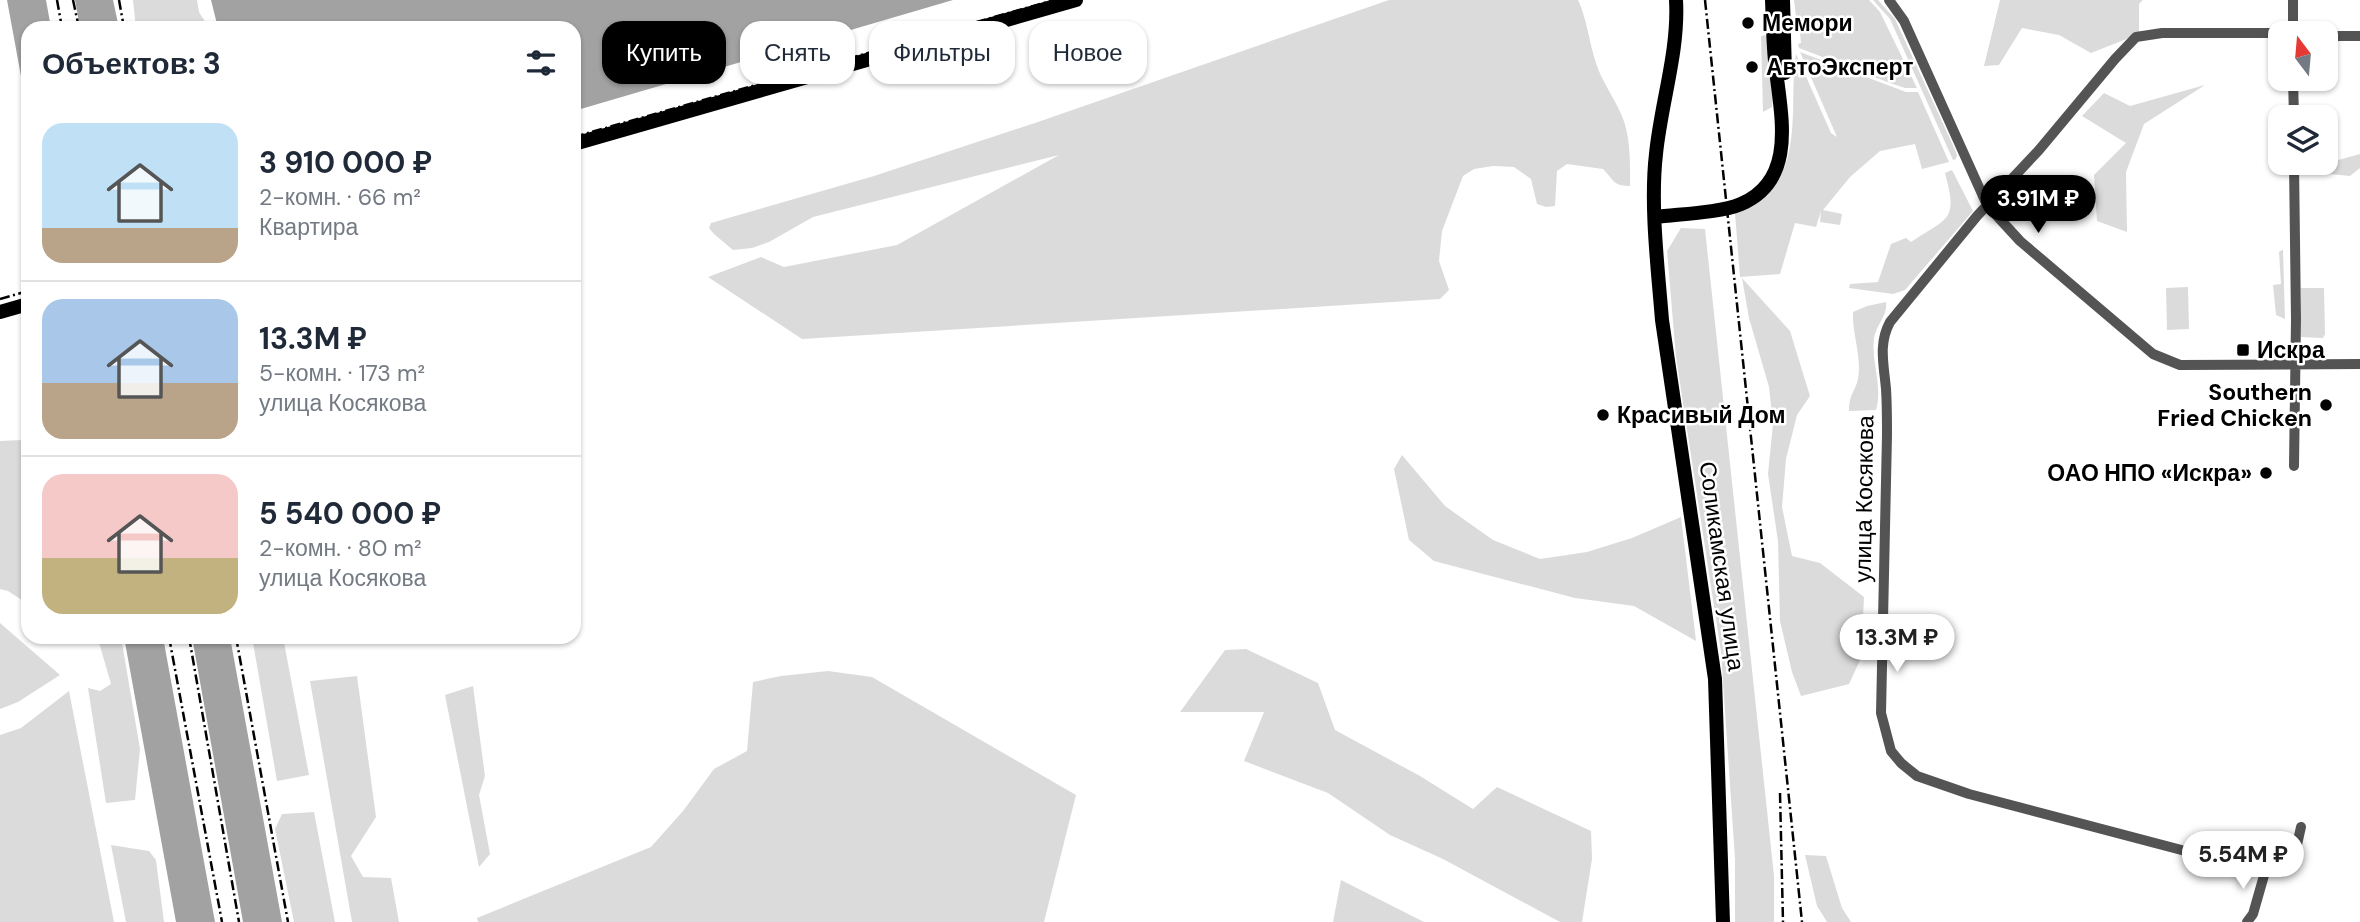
<!DOCTYPE html>
<html lang="ru">
<meta charset="utf-8">
<style>
body{margin:0;font-family:"DM Sans",sans-serif;background:#f2f2f3;color:#1f2937;height:100vh;display:flex;flex-direction:column;font-size:26px;white-space:nowrap}
*{box-sizing:border-box;margin:0}
p{font-size:23px;color:#747a83}
.icon{flex:none;width:38px;height:38px;fill:none;stroke:currentColor;stroke-width:2;stroke-linecap:round;stroke-linejoin:round}
.map{position:relative;flex:1;overflow:hidden}
.sheet{position:absolute;left:21px;top:21px;width:560px;height:623px;display:flex;flex-direction:column;background:#fff;border-radius:21px;box-shadow:0 2px 5px #0004}
.sheet>*{flex:none}
.hud{position:absolute;left:602px;top:21px;width:665px;height:63px;display:flex;gap:14px}
.needle{width:46px;rotate:344deg}
.controls{position:absolute;left:2268px;top:21px;display:grid;gap:14px}
.controls a{display:grid;place-items:center;width:70px;height:70px;border-radius:14px;background:#fff;box-shadow:0 2px 5px #0004;font-size:35px}
.price{position:absolute;translate:-50% -60px;padding:0 16px;border-radius:24px;background:#fff;color:#222;font-size:23px;line-height:46px;filter:drop-shadow(0 2px 4px #0008)}
.price::after{content:'';position:absolute;left:50%;top:42px;width:21px;height:16px;margin-left:-10px;background:inherit;clip-path:polygon(0 0,100% 0,50% 100%)}
.price.on{background:#000;color:#fff}
ul{padding:0;list-style:none}
li{display:flex;align-items:center;gap:21px;height:175px;padding:0 21px}
li+li{border-top:2px solid #e0e1e3}
li span{display:grid;place-items:center;flex:none;width:196px;height:140px;border-radius:21px;color:#555}
li>.icon{margin-inline-start:auto}
span .icon{width:84px;height:84px;fill:#fffc;stroke-width:1}
li b{font-size:30px}
h2{display:flex;justify-content:space-between;align-items:center;height:84px;padding:0 21px;font-size:30px}
.chip{padding:0 24px;border-radius:21px;background:#fff;box-shadow:0 2px 5px #0004;font-size:24px;line-height:63px}
.chip.on{background:#000;color:#fff}
.map>svg:first-child{display:block}
</style>
<div class="map">
<svg width="2360" height="922" viewBox="0 0 2360 922">
<rect width="100%" height="100%" fill="#fff"/>
<!-- green -->
<path fill="#dbdbdb" d="M133,0H197L199,12L209,28H136Z
M1389,0H1578C1587,19 1589,42 1596,63C1602,82 1614,97 1622,116C1631,138 1630,163 1630,186C1613,186 1614,180 1603,169L1567,164L1557,171L1555,206L1546,207L1537,204L1531,179L1514,167L1493,166L1474,169L1463,176L1442,231L1439,261L1449,290L1440,299L802,339L708,277L761,257L784,267L897,245L1059,155L813,217L769,242L752,248L733,250L714,234L709,228L711,223L874,176L1035,123Z
M1794,0H1869L1880,12L1917,88H1905L1890,83L1799,48L1798,44L1801,43L1800,33H1798Z
M1873,0H1878L1895,19L1952,143L1957,155L1956,159L1953,160L1890,19Z
M2000,0H2143L2139,4V34L2091,53L2059,35L2022,28L1999,65L1984,66Z
M1765,35L1768,38L1769,74L1773,97L1772,107L1763,112L1761,36Z
M1800,52L1906,92H1918L1949,162L1922,169L1915,144L1880,151L1850,177L1823,210L1842,214L1840,225L1820,222L1821,211L1816,227L1795,223L1780,274L1740,277L1735,213C1747,207 1762,200 1771,190C1802,154 1789,97 1796,54L1831,133L1837,137Z
M2205,85L2144,124L2126,172L2127,232L2097,221L2094,175L2126,143L2082,116L2104,93L2130,106Z
M2360,154V168L2350,176L2309,172L2324,164Z
M1952,170L1973,211L1905,290L1893,294L1849,288L1850,284L1878,282L1891,244L1906,238L1911,242C1949,217 1958,221 1945,173Z
M1681,228L1705,229L1774,876V922H1735V859L1721,652L1676,357L1667,251Z
M2282,250H2283L2285,319L2276,315L2273,285L2281,284L2279,252Z
M1742,278L1790,331L1810,396L1797,415L1786,459L1782,507L1792,556L1820,563L1864,597L1861,658L1849,684L1801,696L1792,672L1780,621L1778,541L1768,474L1773,424L1769,387L1749,318Z
M2188,287L2189,329L2167,330L2166,288Z
M2301,288H2324L2325,334L2323,338L2301,337Z
M1886,302C1888,315 1876,325 1874,338C1871,362 1883,386 1876,410L1849,411C1849,394 1855,392 1858,379C1862,356 1852,334 1853,312L1867,306Z
M22,440H28V604L8,591L0,589V441Z
M1402,455L1445,506L1493,540L1540,559L1587,552L1632,538L1681,517L1696,641L1634,606L1575,598L1434,561L1409,540L1394,469Z
M0,623L60,675L18,702L0,709Z
M94,637H121L140,749L135,800L106,803L88,688L100,691L111,684L98,639Z
M252,637H283L309,775L277,781Z
M1246,649L1318,683L1335,730L1420,776L1473,809L1497,787L1591,831L1592,859L1582,922H1560L1443,859L1390,835L1328,793L1244,761L1264,712H1180L1225,650Z
M828,671L872,677L1076,795L1044,922H478L477,918L651,847L683,811L714,769L747,751L753,682L781,676Z
M357,676L376,817L351,856L363,877L391,878L399,922H352L310,681Z
M473,686L485,776L479,795L490,854L479,867L445,695Z
M69,691L114,922H0V735L21,728Z
M314,812L335,922H294L275,829L282,814Z
M111,845L149,851L156,860L164,922H126Z
M1805,855L1826,856L1842,908L1851,922H1827L1817,906Z
M1341,880L1424,922H1333Z"/>
<!-- water -->
<path fill="#a2a2a2" d="M7,0H46L51,28H28V114Z
M75,0H113L119,28H80Z
M211,0H953L574,111V28H218Z
M124,637H163L215,922H176Z
M192,637H230L282,922H243Z"/>
<g fill="none" stroke-linecap="round" stroke-linejoin="round">
<!-- minor -->
<path stroke="#545454" stroke-width="10" d="M1889,0L1904,21L1987,205L2020,241L2153,354L2180,365L2360,364
M2293,0V33
M2297,33H2162L2136,37L2115,59L2039,150L1977,216L1890,322C1878,344 1884,365 1886,389C1887,404 1887,420 1887,435L1881,713L1891,751L1901,763L1917,776L1969,794L2265,872H2282L2296,849L2301,827
M2326,36H2360
M2293,79L2294,117
M2294,163L2296,319L2294,466
M2247,922L2253,914L2265,872"/>
<!-- major -->
<path stroke="#000" stroke-width="14" d="M1676,0C1679,51 1661,103 1656,154C1650,205 1658,269 1662,320L1715,679L1723,922
M1783,0L1785,73
M574,144L1076,0
M1656,217C1679,214 1720,213 1741,204C1797,180 1781,116 1776,70C1773,47 1773,23 1772,0
M0,312L28,304"/>
<!-- rail -->
<path stroke="#000" stroke-width="2.5" stroke-dasharray="10 3.5 2 3.5" stroke-linecap="butt" d="M57,0L62,28
M73,0L79,28
M119,0L124,28
M1705,0L1802,922
M574,137L1054,0
M0,299L28,291
M169,637L222,922
M189,637L239,922
M236,637L288,922
M1780,793L1783,922"/>
</g>
<!-- markers -->
<g fill="#000" stroke="#fff" stroke-width="2.5">
<circle cx="1748" cy="23" r="7"/>
<circle cx="1752" cy="67" r="7"/>
<rect x="2236" y="343" width="14" height="14" rx="3.5"/>
<circle cx="2326" cy="405" r="7"/>
<circle cx="1603" cy="415" r="7"/>
<circle cx="2266" cy="473" r="7"/>
</g>
<g text-anchor="middle" dominant-baseline="central" stroke-width="5" stroke-linejoin="round" paint-order="stroke">
<!-- poi labels -->
<g font-size="23" font-weight="bold" fill="#000" stroke="#fff" text-anchor="start">
<text x="1762" y="23">Мемори</text>
<text x="1766" y="67">АвтоЭксперт</text>
<text x="2257" y="350">Искра</text>
<text x="2312" y="392" text-anchor="end">Southern<tspan x="2312" dy="26">Fried Chicken</tspan></text>
<text x="1617" y="415">Красивый Дом</text>
<text x="2252" y="473" text-anchor="end">ОАО НПО «Искра»</text>
</g>
<!-- street labels -->
<g font-size="23" fill="#000" stroke="#fff">
<text transform="translate(1864 499) rotate(-89)">улица Косякова</text>
<text transform="translate(1722 566) rotate(82)">Соликамская улица</text>
</g>
</g>
</svg>
<div class="controls">
<a><svg class="needle" viewBox="-14 -14 28 28"><path d="M0-13l5 13h-10z" fill="#e53935"/><path d="M0 13l5-13h-10z" fill="#747a83"/></svg></a>
<a><svg class="icon" aria-label="layers" viewBox="0 0 24 24"><path d="M12 4l9 5-9 5-9-5zM3 14l9 5 9-5"/></svg></a>
</div>
<b class="price on" style="left:2038px;top:235px">3.91M ₽</b>
<b class="price" style="left:1897px;top:674px">13.3M ₽</b>
<b class="price" style="left:2243px;top:891px">5.54M ₽</b>
<div class="hud">
<a class="chip on">Купить</a>
<a class="chip">Снять</a>
<a class="chip">Фильтры</a>
<a class="chip">Новое</a>
</div>
<section class="sheet">
<h2>Объектов: 3<svg class="icon" aria-label="filters" viewBox="0 0 24 24"><path d="M4 7h16M4 17h16"/><circle cx="9" cy="7" r="2"/><circle cx="15" cy="17" r="2"/></svg></h2>
<ul>
<li><span style="background:linear-gradient(#bfe0f5 75%,#b9a48a 0)"><svg class="icon" aria-label="home" viewBox="0 0 24 24"><path d="M3 11l9-7 9 7M6 9v11h12V9"/></svg></span><div><b>3 910 000 ₽</b><p>2-комн. · 66 m²</p><p>Квартира</p></div></li>
<li><span style="background:linear-gradient(#a9c7e8 60%,#b9a48a 0)"><svg class="icon" aria-label="home" viewBox="0 0 24 24"><path d="M3 11l9-7 9 7M6 9v11h12V9"/></svg></span><div><b>13.3M ₽</b><p>5-комн. · 173 m²</p><p>улица Косякова</p></div></li>
<li><span style="background:linear-gradient(#f6c9c9 60%,#c2b280 0)"><svg class="icon" aria-label="home" viewBox="0 0 24 24"><path d="M3 11l9-7 9 7M6 9v11h12V9"/></svg></span><div><b>5 540 000 ₽</b><p>2-комн. · 80 m²</p><p>улица Косякова</p></div></li>
</ul>
</section>
</div>
